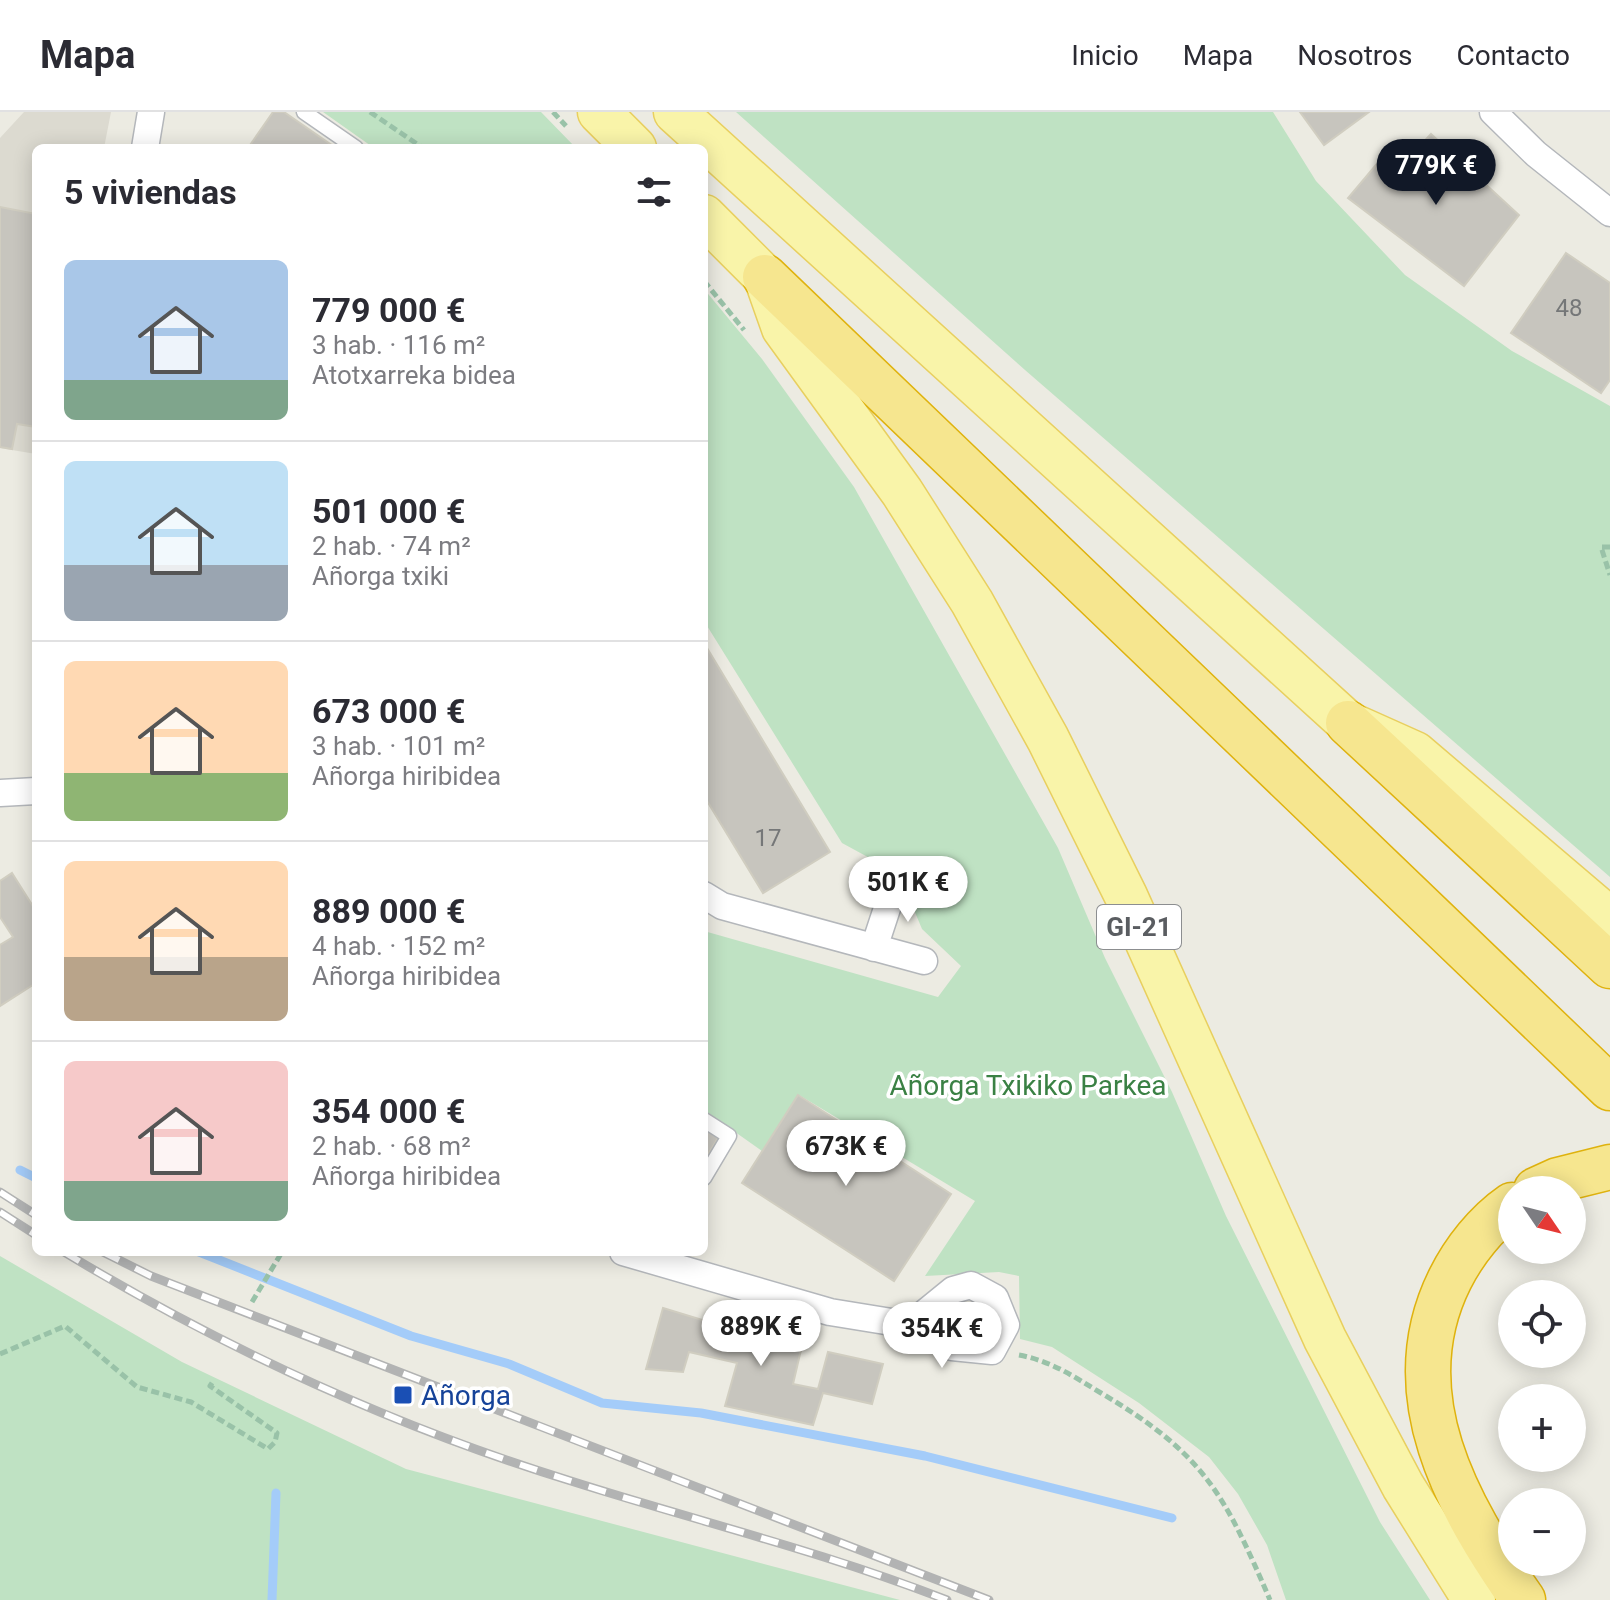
<!DOCTYPE html>
<html lang="es">
<meta charset="utf-8">
<style>
body{margin:0;font-family:Roboto,sans-serif;background:#f7f7f7;color:#2b2b33;height:100vh;display:flex;flex-direction:column;font-size:30px;white-space:nowrap}
*{box-sizing:border-box;margin:0}
p{font-size:26px;color:#7c7c81}
.icon{flex:none;width:44px;height:44px;fill:none;stroke:currentColor;stroke-width:2;stroke-linecap:round;stroke-linejoin:round}
.map{position:relative;flex:1;overflow:hidden}
.panel{position:absolute;left:32px;top:32px;width:676px;height:1112px;display:flex;flex-direction:column;background:#fff;border-radius:12px;box-shadow:0 4px 20px #0003}
.panel>*{flex:none}
.needle{width:52px;rotate:125deg}
.tools{position:absolute;left:1498px;top:1064px;display:grid;gap:16px}
.tools a{display:grid;place-items:center;width:88px;height:88px;border-radius:50%;background:#fff;box-shadow:0 4px 20px #0003;font-size:40px}
.price{position:absolute;translate:-50% -68px;padding:0 18px;border-radius:28px;background:#fff;color:#222;font-size:26px;line-height:52px;filter:drop-shadow(0 2px 4px #0008)}
.price::after{content:'';position:absolute;left:50%;top:48px;width:24px;height:18px;margin-left:-12px;background:inherit;clip-path:polygon(0 0,100% 0,50% 100%)}
.price.on{background:#111827;color:#fff}
ul{padding:0;list-style:none}
li{display:flex;align-items:center;gap:24px;height:200px;padding:0 32px}
li+li{border-top:2px solid #e1e1e2}
li span{display:grid;place-items:center;flex:none;width:224px;height:160px;border-radius:12px;color:#555}
li>.icon{margin-inline-start:auto}
span .icon{width:96px;height:96px;fill:#fffc;stroke-width:1}
li b{font-size:34px}
h2{display:flex;justify-content:space-between;align-items:center;height:96px;padding:0 32px;font-size:34px}
header{display:flex;align-items:center;gap:48px;box-sizing:border-box;height:112px;padding:0 40px;background:#fff;border-bottom:2px solid #e1e1e2}
header strong{font-size:38px}
nav{display:flex;gap:44px;margin-inline-start:auto;font-size:28px}
.map>svg:first-child{display:block}
</style>
<header>
<strong>Mapa</strong>
<nav><a>Inicio</a><a>Mapa</a><a>Nosotros</a><a>Contacto</a></nav>
</header>
<div class="map">
<svg width="1610" height="1488" viewBox="0 0 1610 1488">
<rect width="100%" height="100%" fill="#ecebe2"/>
<!-- education -->
<path fill="#dcdad0" d="M24,0H111L104,36H36V342L0,336V26Z"/>
<!-- green -->
<path fill="#bfe2c3" d="M323,0H541L576,36H374Z
M736,0H1273L1316,69L1405,163L1512,239L1610,294V765L1025,258Z
M704,177L762,247L854,375L1058,736L1105,846L1172,980L1226,1104L1380,1410L1430,1488H1286L1267,1433L1238,1382L1209,1345L1139,1291L1052,1235L1020,1227L1019,1164L999,1160L925,1164L975,1089L799,983L762,1039L704,998V819L938,885L961,854L922,817L899,762L842,731L704,509Z
M0,1144L182,1250L406,1357L900,1488H0Z"/>
<g fill="none" stroke-linecap="round" stroke-linejoin="round">
<!-- stream -->
<path stroke="#a4ccf9" stroke-width="9" d="M20,1058L36,1066
M199,1140L411,1224L509,1252L602,1291L701,1301L925,1344L1172,1406
M272,1488L276,1381"/>
</g>
<!-- building -->
<path fill="#c7c5be" stroke="#d0cdc0" stroke-width="2" d="M273,0H284L336,36H248Z
M1300,0H1369L1324,33Z
M1431,22L1519,103L1464,174L1348,86L1392,34L1408,47Z
M0,95L36,102V315L17,312L12,337L0,335Z
M1566,141L1610,171V268L1601,281L1511,221Z
M704,531L830,740L763,781L704,684Z
M12,761L36,799V871L0,894V833L13,825L0,805V769Z
M798,983L951,1082L894,1169L742,1071Z
M704,1017L718,1026L704,1049Z
M663,1196L801,1238L793,1272L818,1277L828,1240L883,1252L872,1292L823,1281L813,1313L725,1294L737,1251L689,1240L683,1260L646,1257Z"/>
<g fill="none" stroke-linecap="round" stroke-linejoin="round">
<!-- service casing -->
<g stroke="#b4b7bb" stroke-width="17">
<path id="service" d="M304,0L356,36
M704,1008L729,1024L704,1066"/>
</g>
<!-- minor casing -->
<g stroke="#b4b7bb" stroke-width="29">
<path id="minor" d="M1493,0L1536,42L1610,101
M145,36L151,0
M0,681L36,679
M704,783L722,794L924,849
M874,836L895,772
M623,1140L830,1200L910,1213L952,1235L992,1239L1006,1213L995,1186L971,1173L953,1178L910,1213"/>
</g>
<!-- primary casing -->
<g stroke="#e8cf5f" stroke-width="45">
<path id="primary" d="M599,0L635,36
M675,0L1348,611L1415,641L1610,807
M704,104L765,165L783,216L902,380L972,490L1048,627L1126,784L1325,1227L1403,1374L1474,1488"/>
</g>
<!-- motorway casing -->
<g stroke="#dfb20e" stroke-width="47">
<path id="motorway" d="M765,165L1610,976
M1348,611L1610,854
M1536,1078L1558,1068L1610,1055
M1512,1093C1486,1111 1464,1139 1450,1167C1393,1281 1457,1394 1523,1488"/>
</g>
<!-- path -->
<path stroke="#99c2a8" stroke-width="5" stroke-dasharray="8 4" stroke-linecap="butt" d="M370,0L423,36
M553,0L566,14
M704,169L744,218
M1610,435H1601L1610,463
M252,1190L282,1140
M0,1242L65,1214L137,1275L191,1290L268,1337L275,1330L277,1321L210,1274L214,1268
M1019,1243C1051,1249 1073,1264 1101,1281C1204,1342 1224,1381 1270,1488"/>
<!-- service -->
<use href="#service" stroke="#fff" stroke-width="14"/>
<!-- minor -->
<use href="#minor" stroke="#fff" stroke-width="26"/>
<!-- primary -->
<use href="#primary" stroke="#f9f4a9" stroke-width="42"/>
<!-- motorway -->
<use href="#motorway" stroke="#f6e68f" stroke-width="44"/>
<!-- rail casing -->
<g stroke="#b2b3b3" stroke-width="9">
<path id="rail" d="M0,1080L36,1103
M0,1100L36,1123
M64,1140C223,1236 393,1314 571,1369C697,1409 824,1440 947,1488
M103,1140L151,1164L989,1488"/>
</g>
<!-- rail -->
<use href="#rail" stroke="#fff" stroke-width="6" stroke-dasharray="18" stroke-linecap="butt"/>
</g>
<!-- markers -->
<rect fill="#1a4fb4" stroke="#fff" stroke-width="3" x="393" y="1273" width="20" height="20" rx="4"/>
<g text-anchor="middle" dominant-baseline="central" stroke-width="7" stroke-linejoin="round" paint-order="stroke">
<!-- number labels -->
<g font-size="24" fill="#757778">
<text x="1569" y="196">48</text>
<text x="768" y="726">17</text>
</g>
<!-- shield labels -->
<rect fill="#fff" stroke="#8c8e90" stroke-width="2" x="1097" y="793" width="84" height="44" rx="6"/>
<g font-size="26" font-weight="bold" fill="#5a5d61">
<text x="1139" y="815">GI-21</text>
</g>
<!-- park labels -->
<g font-size="28" fill="#3a8144" stroke="#fff">
<text x="1028" y="973">Añorga Txikiko Parkea</text>
</g>
<!-- transit labels -->
<g font-size="28" fill="#164399" stroke="#fff" text-anchor="start">
<text x="421" y="1283">Añorga</text>
</g>
</g>
</svg>
<div class="tools">
<a><svg class="needle" viewBox="-14 -14 28 28"><path d="M0-13l5 13h-10z" fill="#e53935"/><path d="M0 13l5-13h-10z" fill="#7c7c81"/></svg></a>
<a><svg class="icon" aria-label="locate" viewBox="0 0 24 24"><circle cx="12" cy="12" r="6"/><path d="M12 2v4M12 18v4M2 12h4M18 12h4"/></svg></a>
<a>+</a>
<a>−</a>
</div>
<b class="price on" style="left:1436px;top:95px">779K €</b>
<b class="price" style="left:908px;top:812px">501K €</b>
<b class="price" style="left:846px;top:1076px">673K €</b>
<b class="price" style="left:761px;top:1256px">889K €</b>
<b class="price" style="left:942px;top:1258px">354K €</b>
<section class="panel">
<h2>5 viviendas<svg class="icon" aria-label="filters" viewBox="0 0 24 24"><path d="M4 7h16M4 17h16"/><circle cx="9" cy="7" r="2"/><circle cx="15" cy="17" r="2"/></svg></h2>
<ul>
<li><span style="background:linear-gradient(#a9c7e8 75%,#7fa58c 0)"><svg class="icon" aria-label="home" viewBox="0 0 24 24"><path d="M3 11l9-7 9 7M6 9v11h12V9"/></svg></span><div><b>779 000 €</b><p>3 hab. · 116 m²</p><p>Atotxarreka bidea</p></div></li>
<li><span style="background:linear-gradient(#bfe0f5 65%,#9aa5b1 0)"><svg class="icon" aria-label="home" viewBox="0 0 24 24"><path d="M3 11l9-7 9 7M6 9v11h12V9"/></svg></span><div><b>501 000 €</b><p>2 hab. · 74 m²</p><p>Añorga txiki</p></div></li>
<li><span style="background:linear-gradient(#ffd9b3 70%,#8fb573 0)"><svg class="icon" aria-label="home" viewBox="0 0 24 24"><path d="M3 11l9-7 9 7M6 9v11h12V9"/></svg></span><div><b>673 000 €</b><p>3 hab. · 101 m²</p><p>Añorga hiribidea</p></div></li>
<li><span style="background:linear-gradient(#ffd9b3 60%,#b9a48a 0)"><svg class="icon" aria-label="home" viewBox="0 0 24 24"><path d="M3 11l9-7 9 7M6 9v11h12V9"/></svg></span><div><b>889 000 €</b><p>4 hab. · 152 m²</p><p>Añorga hiribidea</p></div></li>
<li><span style="background:linear-gradient(#f6c9c9 75%,#7fa58c 0)"><svg class="icon" aria-label="home" viewBox="0 0 24 24"><path d="M3 11l9-7 9 7M6 9v11h12V9"/></svg></span><div><b>354 000 €</b><p>2 hab. · 68 m²</p><p>Añorga hiribidea</p></div></li>
</ul>
</section>
</div>
